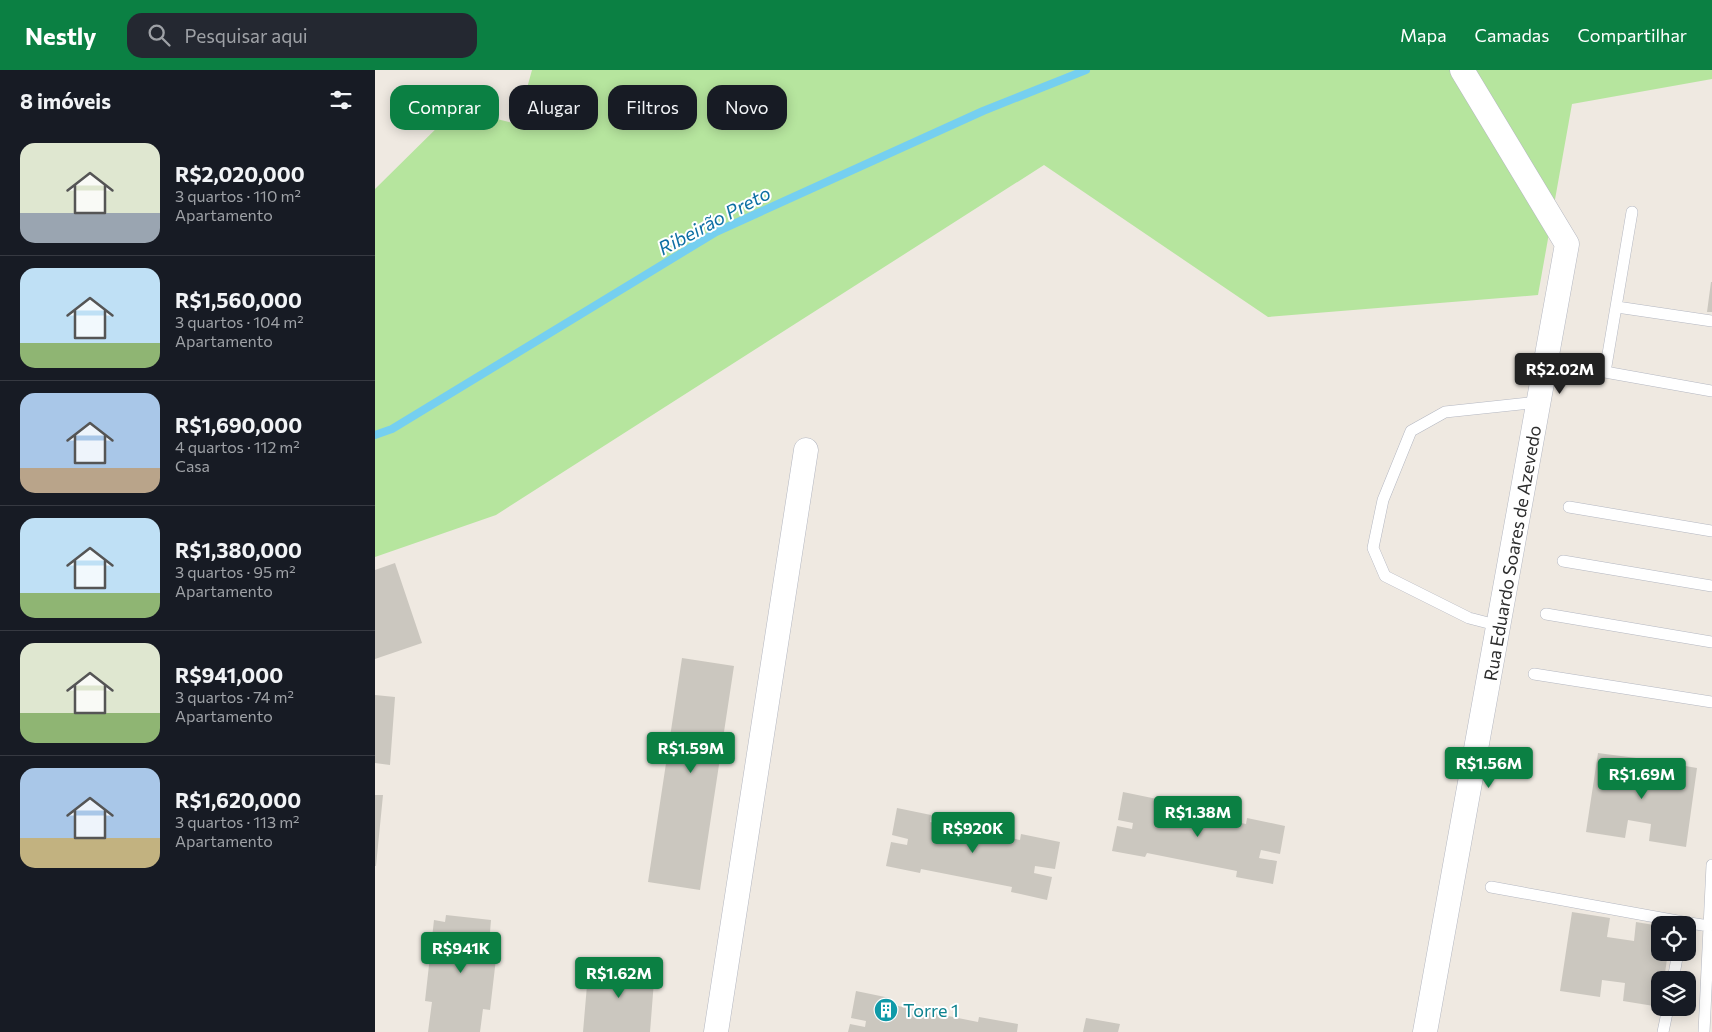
<!DOCTYPE html>
<html lang="pt">
<meta charset="utf-8">
<style>
body{margin:0;font-family:Commissioner,sans-serif;background:#242831;color:#f1f3f6;height:100vh;display:flex;flex-direction:column;font-size:19px;white-space:nowrap}
*{box-sizing:border-box;margin:0}
p{font-size:16px;color:#9ea1a6}
.icon{flex:none;width:28px;height:28px;fill:none;stroke:currentColor;stroke-width:2;stroke-linecap:round;stroke-linejoin:round}
.map{position:relative;flex:1;overflow:hidden}
.sheet{display:flex;flex-direction:column;background:#171b24;width:375px}
.sheet>*{flex:none}
.top-card{position:absolute;left:15px;top:15px;width:475px;height:45px;display:flex;gap:10px}
.tools{position:absolute;left:1276px;top:846px;display:grid;gap:10px}
.tools a{display:grid;place-items:center;width:45px;height:45px;border-radius:10px;background:#171b24;box-shadow:0 2px 12px #0003;font-size:25px}
.price{position:absolute;translate:-50% -42px;padding:0 11px;border-radius:5px;background:#0b8043;color:#fff;font-size:16px;line-height:32px;filter:drop-shadow(0 1px 2px #0008)}
.price::after{content:'';position:absolute;left:50%;top:30px;width:15px;height:11px;margin-left:-8px;background:inherit;clip-path:polygon(0 0,100% 0,50% 100%)}
.price.on{background:#222;color:#fff}
ul{padding:0;list-style:none}
li{display:flex;align-items:center;gap:15px;height:125px;padding:0 20px}
li+li{border-top:1px solid #363941}
li span{display:grid;place-items:center;flex:none;width:140px;height:100px;border-radius:15px;color:#555}
li>.icon{margin-inline-start:auto}
span .icon{width:60px;height:60px;fill:#fffc;stroke-width:1}
li b{font-size:21px}
h2{display:flex;justify-content:space-between;align-items:center;height:60px;padding:0 20px;font-size:21px}
.chip{padding:0 18px;border-radius:15px;background:#171b24;box-shadow:0 2px 12px #0003;font-size:18px;line-height:45px}
.chip.on{background:#0b8043;color:#fff}
header{display:flex;align-items:center;gap:30px;box-sizing:border-box;height:70px;padding:0 25px;background:#0b8043;color:#fff}
header strong{font-size:24px}
nav{display:flex;gap:28px;margin-inline-start:auto;font-size:18px}
.search{width:350px;height:45px;background:#242831;display:flex;align-items:center;gap:12px;box-sizing:border-box;padding:0 18px;border-radius:15px;color:#9ea1a6;font-size:19px}
main{display:flex;flex:1;min-height:0}
.map>svg:first-child{display:block}
</style>
<header>
<strong>Nestly</strong>
<div class="search"><svg class="icon" aria-label="search" viewBox="0 0 24 24"><circle cx="10" cy="10" r="6"/><path d="M15 15l6 6"/></svg>Pesquisar aqui</div>
<nav><a>Mapa</a><a>Camadas</a><a>Compartilhar</a></nav>
</header>
<main>
<section class="sheet">
<h2>8 imóveis<svg class="icon" aria-label="filters" viewBox="0 0 24 24"><path d="M4 7h16M4 17h16"/><circle cx="9" cy="7" r="2"/><circle cx="15" cy="17" r="2"/></svg></h2>
<ul>
<li><span style="background:linear-gradient(#dfe7d0 70%,#9aa5b1 0)"><svg class="icon" aria-label="home" viewBox="0 0 24 24"><path d="M3 11l9-7 9 7M6 9v11h12V9"/></svg></span><div><b>R$2,020,000</b><p>3 quartos · 110 m²</p><p>Apartamento</p></div></li>
<li><span style="background:linear-gradient(#bfe0f5 75%,#8fb573 0)"><svg class="icon" aria-label="home" viewBox="0 0 24 24"><path d="M3 11l9-7 9 7M6 9v11h12V9"/></svg></span><div><b>R$1,560,000</b><p>3 quartos · 104 m²</p><p>Apartamento</p></div></li>
<li><span style="background:linear-gradient(#a9c7e8 75%,#b9a48a 0)"><svg class="icon" aria-label="home" viewBox="0 0 24 24"><path d="M3 11l9-7 9 7M6 9v11h12V9"/></svg></span><div><b>R$1,690,000</b><p>4 quartos · 112 m²</p><p>Casa</p></div></li>
<li><span style="background:linear-gradient(#bfe0f5 75%,#8fb573 0)"><svg class="icon" aria-label="home" viewBox="0 0 24 24"><path d="M3 11l9-7 9 7M6 9v11h12V9"/></svg></span><div><b>R$1,380,000</b><p>3 quartos · 95 m²</p><p>Apartamento</p></div></li>
<li><span style="background:linear-gradient(#dfe7d0 70%,#8fb573 0)"><svg class="icon" aria-label="home" viewBox="0 0 24 24"><path d="M3 11l9-7 9 7M6 9v11h12V9"/></svg></span><div><b>R$941,000</b><p>3 quartos · 74 m²</p><p>Apartamento</p></div></li>
<li><span style="background:linear-gradient(#a9c7e8 70%,#c2b280 0)"><svg class="icon" aria-label="home" viewBox="0 0 24 24"><path d="M3 11l9-7 9 7M6 9v11h12V9"/></svg></span><div><b>R$1,620,000</b><p>3 quartos · 113 m²</p><p>Apartamento</p></div></li>
</ul>
</section>
<div class="map">
<svg width="1337" height="962" viewBox="0 0 1337 962">
<rect width="100%" height="100%" fill="#efe9e1"/>
<!-- green -->
<path fill="#b6e59e" d="M157,0H1337V9L1197,34L1163,225L893,247L669,95L121,445L0,487V119L81,39L142,54Z"/>
<g fill="none" stroke-linecap="round" stroke-linejoin="round">
<!-- stream -->
<path stroke="#75cff0" stroke-width="8" d="M0,365L17,359L341,162L608,41L711,0"/>
</g>
<!-- building -->
<path fill="#cbc7bf" d="M1336,212H1337V242H1332Z
M20,493L47,573L0,589V500Z
M307,588L359,596L325,820L273,812Z
M0,625L20,627L15,695L0,693Z
M1223,683L1261,688L1258,707L1284,711L1287,692L1322,698L1311,777L1274,771L1276,754L1253,750L1250,768L1211,762Z
M748,722L782,729L781,736L871,754L872,748L910,756L905,784L886,780L884,788L902,791L898,814L861,807L862,801L772,783L770,787L737,781L742,756L757,759L758,753L743,750Z
M0,725H8L1,796H0Z
M522,738L556,745L555,752L645,770L646,764L685,772L680,799L660,796L659,803L677,807L672,830L636,822L637,817L546,799L545,803L511,796L516,772L532,775L533,769L517,765Z
M1197,842L1235,848L1232,867L1259,871L1261,852L1285,856V882H1293L1289,910H1285V937L1248,931L1250,913L1227,910L1225,927L1185,921Z
M71,845L116,850L115,862L124,863L115,940L108,939L105,962H53L57,932L50,931L59,850L70,852Z
M214,892L280,898L275,962H208Z
M481,921L515,928L513,934L603,952L604,947L643,954L642,962H473L475,954L490,957L491,951L476,948Z
M711,948L745,954L743,962H708Z"/>
<g fill="none" stroke-linecap="round" stroke-linejoin="round">
<!-- lane casing -->
<g stroke="#b4b7c1" stroke-width="12">
<path id="lane" d="M1257,142L1230,302L1337,321
M1242,237L1337,251
M1194,437L1337,461
M1188,491L1337,516
M1171,544L1337,572
M1125,556L1094,548L1010,506L998,478L1008,430L1036,361L1070,342L1164,332
M1159,604L1337,632
M1116,817L1308,852
M1308,855V852L1334,856
M1298,910L1303,882
M1288,962L1293,938
M1329,962L1337,795"/>
</g>
<!-- street casing -->
<g stroke="#b4b7c1" stroke-width="25">
<path id="street" d="M341,962L431,380
M1050,962L1192,174L1087,0"/>
</g>
<!-- lane -->
<use href="#lane" stroke="#fff" stroke-width="11"/>
<!-- street -->
<use href="#street" stroke="#fff" stroke-width="24"/>
</g>
<!-- icons -->
<defs>
<g id="building-disc" transform="scale(1.25)"><circle r="9.5" fill="#0f9aa8" stroke="#fff"/><path d="M-4-6H4V6H1V3H-1V6H-4ZM-2.5-4.3h1.7v1.8h-1.7ZM.8-4.3h1.7v1.8H.8ZM-2.5-1h1.7V.8h-1.7ZM.8-1h1.7V.8H.8Z" fill="#fff"/></g>
</defs>
<g fill-rule="evenodd">
<use href="#building-disc" x="511" y="940"/>
</g>
<g text-anchor="middle" dominant-baseline="central" stroke-width="4" stroke-linejoin="round" paint-order="stroke">
<!-- street labels -->
<g font-size="18" fill="#2e2e2e" stroke="#fff">
<text transform="translate(1137 483) rotate(-80)">Rua Eduardo Soares de Azevedo</text>
</g>
<!-- culture labels -->
<g font-size="18" fill="#0d838f" stroke="#fff" text-anchor="start">
<text x="528" y="940">Torre 1</text>
</g>
<!-- water labels -->
<g font-size="19" font-style="italic" fill="#0d6fa3" stroke="#fff">
<text transform="translate(339 150) rotate(-28)">Ribeirão Preto</text>
</g>
</g>
</svg>
<div class="tools">
<a><svg class="icon" aria-label="locate" viewBox="0 0 24 24"><circle cx="12" cy="12" r="6"/><path d="M12 2v4M12 18v4M2 12h4M18 12h4"/></svg></a>
<a><svg class="icon" aria-label="layers" viewBox="0 0 24 24"><path d="M12 4l9 5-9 5-9-5zM3 14l9 5 9-5"/></svg></a>
</div>
<b class="price on" style="left:1185px;top:325px">R$2.02M</b>
<b class="price" style="left:316px;top:704px">R$1.59M</b>
<b class="price" style="left:1114px;top:719px">R$1.56M</b>
<b class="price" style="left:1267px;top:730px">R$1.69M</b>
<b class="price" style="left:823px;top:768px">R$1.38M</b>
<b class="price" style="left:598px;top:784px">R$920K</b>
<b class="price" style="left:86px;top:904px">R$941K</b>
<b class="price" style="left:244px;top:929px">R$1.62M</b>
<div class="top-card">
<a class="chip on">Comprar</a>
<a class="chip">Alugar</a>
<a class="chip">Filtros</a>
<a class="chip">Novo</a>
</div>
</div>
</main>
